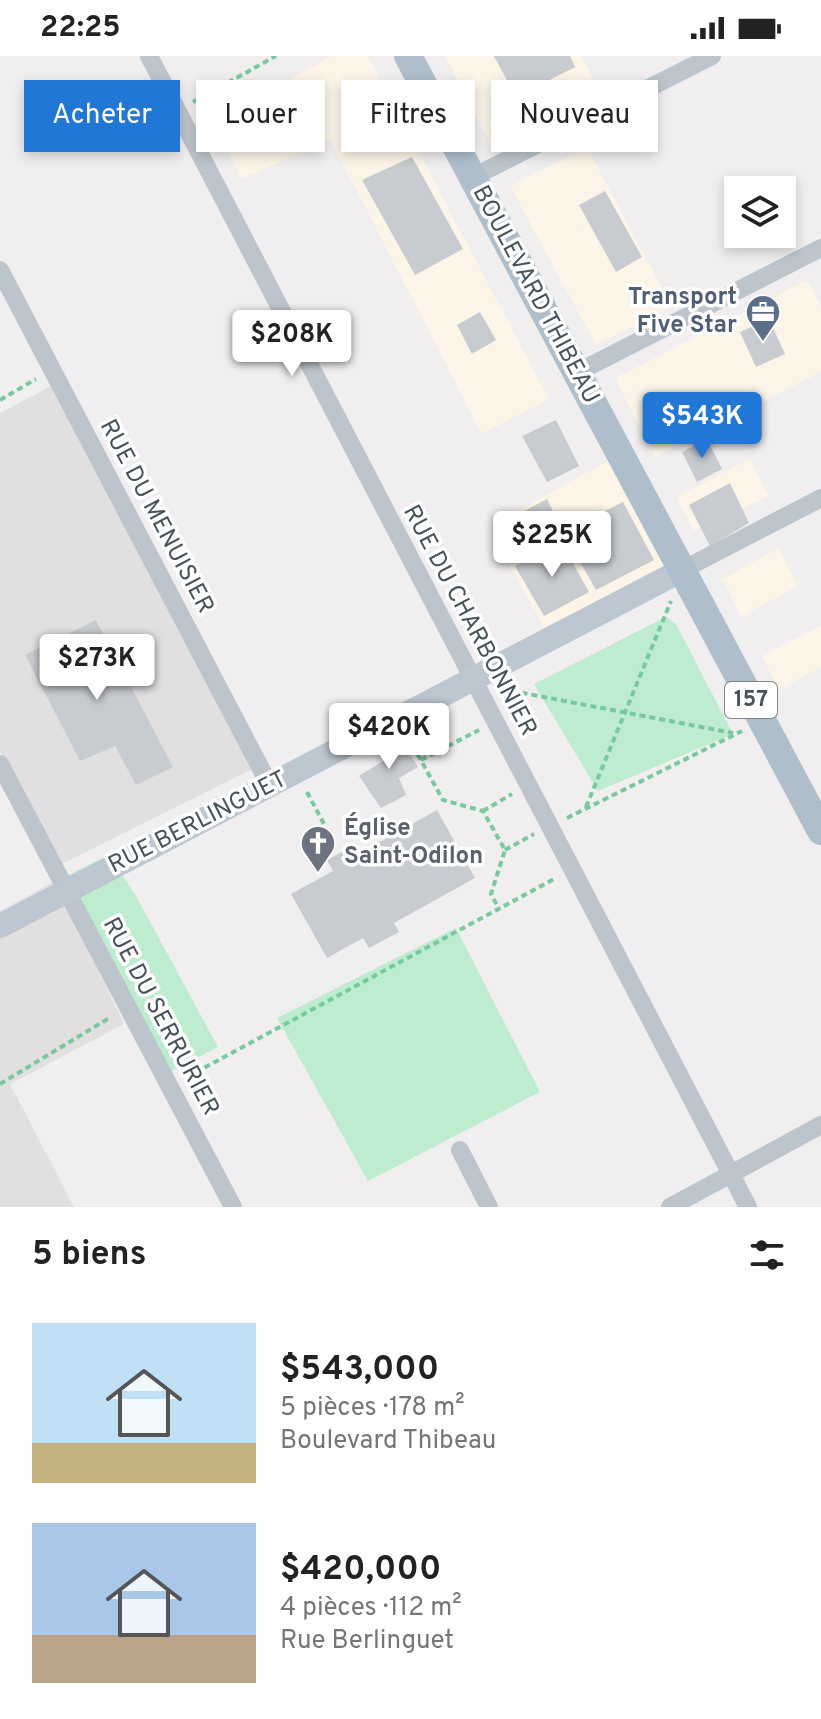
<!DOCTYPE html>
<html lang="fr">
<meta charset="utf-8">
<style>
body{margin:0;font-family:Overpass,sans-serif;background:#f2f2f2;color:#222;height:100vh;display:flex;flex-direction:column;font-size:30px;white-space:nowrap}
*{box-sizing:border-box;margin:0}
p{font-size:26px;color:#767676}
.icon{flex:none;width:44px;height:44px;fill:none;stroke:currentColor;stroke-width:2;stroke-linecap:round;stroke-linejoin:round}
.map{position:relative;height:1151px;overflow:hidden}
.side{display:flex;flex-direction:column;background:#fff;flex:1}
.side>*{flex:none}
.hud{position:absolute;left:24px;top:24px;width:774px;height:72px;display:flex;gap:16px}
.tools{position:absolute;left:724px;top:120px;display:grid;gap:16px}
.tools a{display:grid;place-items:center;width:72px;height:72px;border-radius:0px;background:#fff;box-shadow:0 4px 12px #0003;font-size:40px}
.price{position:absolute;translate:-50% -68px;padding:0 18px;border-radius:8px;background:#fff;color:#222;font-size:26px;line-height:52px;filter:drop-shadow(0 2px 4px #0008)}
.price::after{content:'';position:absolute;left:50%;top:48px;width:24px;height:18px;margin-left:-12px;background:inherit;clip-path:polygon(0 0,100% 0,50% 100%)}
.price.active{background:#2177d6;color:#fff}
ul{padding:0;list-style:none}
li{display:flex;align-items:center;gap:24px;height:200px;padding:0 32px}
li span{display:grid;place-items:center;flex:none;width:224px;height:160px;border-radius:0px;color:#555}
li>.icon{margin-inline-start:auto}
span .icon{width:96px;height:96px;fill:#fffc;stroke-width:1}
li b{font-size:34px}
h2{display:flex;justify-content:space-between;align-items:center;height:96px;padding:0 32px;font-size:34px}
.tag{padding:0 28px;border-radius:0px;background:#fff;box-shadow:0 4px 12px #0003;font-size:28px;line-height:72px}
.tag.active{background:#2177d6;color:#fff}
.status{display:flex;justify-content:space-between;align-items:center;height:56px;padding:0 40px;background:#fff;direction:ltr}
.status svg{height:22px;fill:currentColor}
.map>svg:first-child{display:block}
</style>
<div class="status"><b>22:25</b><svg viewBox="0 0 49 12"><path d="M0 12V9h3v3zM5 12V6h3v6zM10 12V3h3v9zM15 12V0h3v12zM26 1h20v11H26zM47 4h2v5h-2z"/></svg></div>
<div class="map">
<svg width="821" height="1151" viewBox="0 0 821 1151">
<rect width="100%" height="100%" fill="#f0eeee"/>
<!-- commercial -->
<path fill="#fbf4e7" d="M332,0H368L549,343L482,378L330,83L241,123L211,58L270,34Z
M445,0H581L600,36L495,89L490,87Z
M587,91L672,251L596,289L510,130Z
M807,224L821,251V316L655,401L615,322Z
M613,402L671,509L544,571L509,509L530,497L510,459Z
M750,403L769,440L694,475L676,441Z
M779,492L798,530L741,561L723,523Z
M821,570V611L779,634L762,600Z"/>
<!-- education -->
<path fill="#e1dfdf" d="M51,330L253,713L60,809L0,695V357Z
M55,825L124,968L10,1028L74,1151H0V855Z"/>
<!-- green -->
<path fill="#bdecce" d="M666,561L676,568L733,678L598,735L534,628Z
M109,799L136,840L218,991L166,1018L66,820Z
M456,872L540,1036L368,1125L277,962Z"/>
<!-- building -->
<path fill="#c8cbd0" d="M494,0H570L575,11L516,41Z
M412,101L463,193L415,219L362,124Z
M605,135L642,201L616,216L579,149Z
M480,256L496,284L472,298L457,269Z
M769,263L785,298L756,311L740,276Z
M556,364L579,410L547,426L522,380Z
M707,383L722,413L697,426L682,396Z
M730,427L749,467L710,490L689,449Z
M547,443L563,476L532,491L515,460Z
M623,446L654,504L596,534L563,476Z
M561,486L589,536L544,560L515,510Z
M96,564L173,711L136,729L115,690L80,705L25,599Z
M396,676L418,711L399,722L406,739L381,752L359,720L385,704L374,688Z
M437,754L475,822L394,867L399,876L369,892L363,882L327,902L291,838L333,815L327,804L357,788L362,796Z"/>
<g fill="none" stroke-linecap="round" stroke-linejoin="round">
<!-- path -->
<path stroke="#77c99e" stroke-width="4" stroke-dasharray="6 4" stroke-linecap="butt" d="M193,46L276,0
M0,344L36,323
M502,633L733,677
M408,681L443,744L483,755L505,794L491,838L499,853
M421,704L479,674
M307,736L324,768L314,800
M586,751L671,545
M483,755L512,738
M567,762L742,675
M505,794L534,778
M187,1021L556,822
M0,1028L111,961"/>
<!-- street -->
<path stroke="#bdc5cc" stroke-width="18" d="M149,0L748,1151
M473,121L712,0
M0,214L270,730
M576,317L821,192
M684,513L821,442
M0,708L233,1151
M460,1094L489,1151
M670,1151L821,1069"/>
<!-- secondary -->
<path stroke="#bcc7d1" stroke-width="24" d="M0,870L684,513"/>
<!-- primary -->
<path stroke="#aebecb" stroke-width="28" d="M408,0L821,775"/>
</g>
<!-- icons -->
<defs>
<g id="office-pin" transform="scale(1.8)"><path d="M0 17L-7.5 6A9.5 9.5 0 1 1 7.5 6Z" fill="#5c6f8a" stroke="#fff"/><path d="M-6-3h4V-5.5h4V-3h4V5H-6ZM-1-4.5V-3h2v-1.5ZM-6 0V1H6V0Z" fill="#fff"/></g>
<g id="church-pin" transform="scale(1.8)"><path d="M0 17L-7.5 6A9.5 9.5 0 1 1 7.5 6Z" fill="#6b7280" stroke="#fff"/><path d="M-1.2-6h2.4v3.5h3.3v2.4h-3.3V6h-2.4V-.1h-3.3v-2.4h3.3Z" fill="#fff"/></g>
</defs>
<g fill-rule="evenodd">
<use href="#office-pin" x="763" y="256"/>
<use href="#church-pin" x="318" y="787"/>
</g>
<g text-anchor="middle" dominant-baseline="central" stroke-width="7" stroke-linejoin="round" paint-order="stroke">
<!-- shield labels -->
<rect fill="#fff" stroke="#7e868c" stroke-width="2" x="725" y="626" width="52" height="36" rx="6"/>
<g font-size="22" font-weight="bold" fill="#47525a">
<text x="751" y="644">157</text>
</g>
<!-- street labels -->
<g font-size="24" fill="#47525a" stroke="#fff">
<text transform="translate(535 239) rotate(62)">BOULEVARD THIBEAU</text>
<text transform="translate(156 461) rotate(62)">RUE DU MENUISIER</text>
<text transform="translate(469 565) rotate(62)">RUE DU CHARBONNIER</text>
<text transform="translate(198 767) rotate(-27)">RUE BERLINGUET</text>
<text transform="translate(160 961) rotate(62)">RUE DU SERRURIER</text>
</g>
<!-- service labels -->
<g font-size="24" font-weight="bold" fill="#4e5e75" stroke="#fff" text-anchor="end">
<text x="737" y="242">Transport<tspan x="737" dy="28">Five Star</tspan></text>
</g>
<!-- worship labels -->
<g font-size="24" font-weight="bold" fill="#5b616d" stroke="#fff" text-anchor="start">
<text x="344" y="773">Église<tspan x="344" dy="28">Saint-Odilon</tspan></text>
</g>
</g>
</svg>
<div class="tools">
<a><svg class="icon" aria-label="layers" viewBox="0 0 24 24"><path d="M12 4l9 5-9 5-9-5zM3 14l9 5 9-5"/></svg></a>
</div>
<b class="price" style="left:292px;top:322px">$208K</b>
<b class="price active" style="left:702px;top:404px">$543K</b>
<b class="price" style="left:552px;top:523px">$225K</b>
<b class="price" style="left:97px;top:646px">$273K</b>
<b class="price" style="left:389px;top:715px">$420K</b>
<div class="hud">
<a class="tag active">Acheter</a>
<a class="tag">Louer</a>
<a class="tag">Filtres</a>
<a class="tag">Nouveau</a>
</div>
</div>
<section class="side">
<h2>5 biens<svg class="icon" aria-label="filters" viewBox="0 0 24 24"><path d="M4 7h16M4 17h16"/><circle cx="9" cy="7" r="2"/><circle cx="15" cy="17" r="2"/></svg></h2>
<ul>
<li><span style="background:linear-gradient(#bfe0f5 75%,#c2b280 0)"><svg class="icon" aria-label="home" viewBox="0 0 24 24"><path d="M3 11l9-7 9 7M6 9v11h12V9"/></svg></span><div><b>$543,000</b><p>5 pièces · 178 m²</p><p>Boulevard Thibeau</p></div></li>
<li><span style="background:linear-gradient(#a9c7e8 70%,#b9a48a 0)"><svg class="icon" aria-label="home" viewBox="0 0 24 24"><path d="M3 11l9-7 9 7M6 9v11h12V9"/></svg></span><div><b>$420,000</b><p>4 pièces · 112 m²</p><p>Rue Berlinguet</p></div></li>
</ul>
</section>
